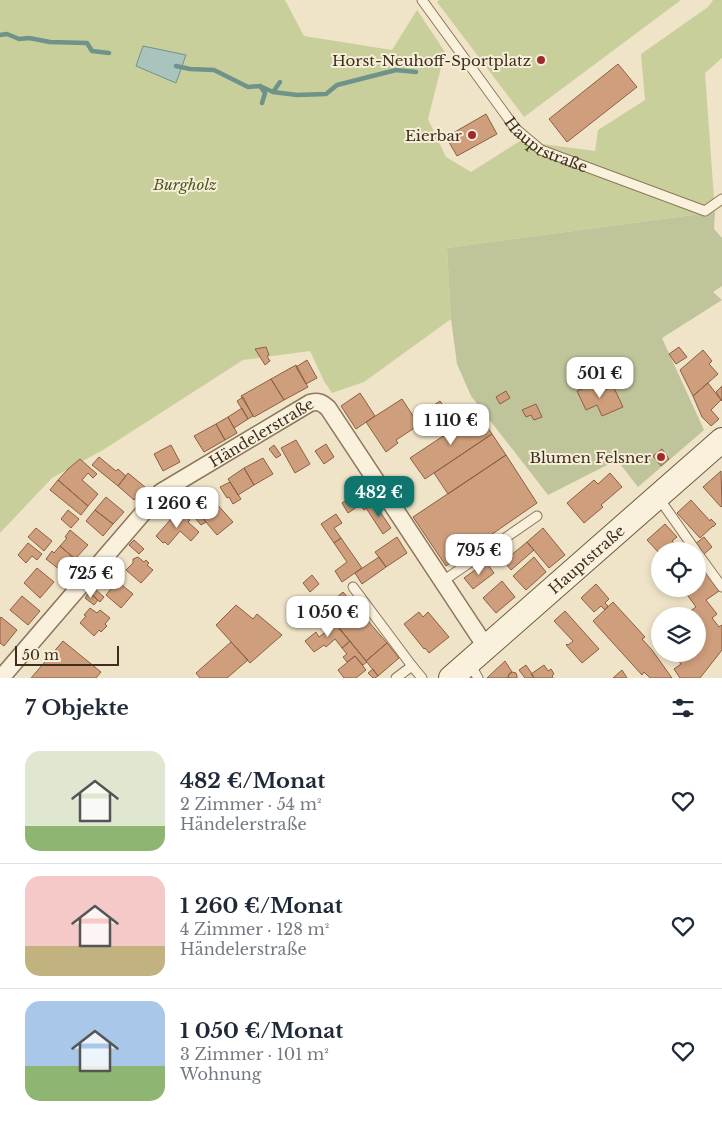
<!DOCTYPE html>
<html lang="de">
<meta charset="utf-8">
<style>
body{margin:0;font-family:"Libre Baskerville",serif;background:#f2f2f3;color:#1f2937;height:100vh;display:flex;flex-direction:column;font-size:19px;white-space:nowrap}
*{box-sizing:border-box;margin:0}
p{font-size:16px;color:#747a83}
.icon{flex:none;width:28px;height:28px;fill:none;stroke:currentColor;stroke-width:2;stroke-linecap:round;stroke-linejoin:round}
.map{position:relative;height:678px;overflow:hidden}
.details{display:flex;flex-direction:column;background:#fff;flex:1}
.details>*{flex:none}
.tools{position:absolute;left:651px;top:542px;display:grid;gap:10px}
.tools a{display:grid;place-items:center;width:55px;height:55px;border-radius:50%;background:#fff;box-shadow:0 2px 8px #0003;font-size:25px}
.scale{position:absolute;left:15px;bottom:12px;width:104px;box-sizing:border-box;padding-left:5px;border:2px solid #3d2e20;border-top:0;font-size:14px;line-height:18px;white-space:nowrap;color:#3d2e20;-webkit-text-stroke:4px #f7eed8;paint-order:stroke}
.price{position:absolute;translate:-50% -42px;padding:0 11px;border-radius:10px;background:#fff;color:#222;font-size:16px;line-height:32px;filter:drop-shadow(0 1px 2px #0008)}
.price::after{content:'';position:absolute;left:50%;top:30px;width:15px;height:11px;margin-left:-8px;background:inherit;clip-path:polygon(0 0,100% 0,50% 100%)}
.price.selected{background:#0f766e;color:#fff}
ul{padding:0;list-style:none}
li{display:flex;align-items:center;gap:15px;height:125px;padding:0 25px}
li+li{border-top:1px solid #e0e1e3}
li span{display:grid;place-items:center;flex:none;width:140px;height:100px;border-radius:15px;color:#555}
li>.icon{margin-inline-start:auto}
span .icon{width:60px;height:60px;fill:#fffc;stroke-width:1}
li b{font-size:21px}
h2{display:flex;justify-content:space-between;align-items:center;height:60px;padding:0 25px;font-size:21px}
.map>svg:first-child{display:block}
</style>
<div class="map">
<svg width="722" height="678" viewBox="0 0 722 678">
<rect width="100%" height="100%" fill="#f0e4c8"/>
<!-- green -->
<path fill="#c9cf9b" d="M0,0H285L304,36L392,50L417,10L445,52L428,119L446,157L471,172L520,141L595,151L598,130L645,100L641,54L708,7L713,0H722V58L705,73L715,212L447,248L451,319L364,382L332,393L324,381L310,351L243,360L103,450L52,478L0,533Z
M439,0H681L524,117L437,2Z"/>
<!-- cemetery -->
<path fill="#bfc49a" d="M715,212L714,229L722,238V286L713,292L722,300L662,338L704,430L638,487L617,460L548,495L471,396L457,364L451,319L447,248Z"/>
<!-- water -->
<path fill="#a9c4bc" stroke="#6f938a" d="M143,46L186,55L176,83L136,66Z"/>
<g fill="none" stroke-linecap="round" stroke-linejoin="round">
<!-- stream -->
<path stroke="#6f938a" stroke-width="4.5" d="M0,35L7,34L19,39L29,38L50,42L87,43L92,51L109,53
M176,66L190,69L214,70L248,87L260,86L273,92L297,95L326,94L337,85L396,70L416,72
M260,86L265,93L262,103
M273,92L280,82"/>
</g>
<!-- building -->
<path fill="#cf9f7d" stroke="#8d5f41" d="M618,64L637,87L567,142L549,119Z
M486,114L497,134L457,156L446,137Z
M266,347L269,355L267,356L270,361L265,365L255,349Z
M679,347L687,357L676,364L669,354Z
M703,350L712,361L709,364L718,374L693,396L680,370Z
M307,360L317,378L306,384L296,367Z
M296,365L308,387L284,400L271,379Z
M271,379L284,400L254,417L241,396Z
M598,382L603,391L613,386L623,407L602,416L597,405L586,410L577,391Z
M708,383L721,400L711,410L719,419L711,426L702,417L693,396Z
M722,386V401L716,392Z
M506,391L510,398L500,404L496,397Z
M360,393L375,416L356,429L341,406Z
M243,397L253,416L248,419L237,401Z
M402,399L419,425L396,440L398,443L386,452L366,422Z
M440,401L447,411L426,425L419,415Z
M536,404L542,417L534,420L531,415L526,417L522,410Z
M242,408L248,419L234,428L228,417Z
M478,413L492,434L425,479L410,458Z
M228,417L237,433L225,440L216,424Z
M216,424L225,440L204,452L194,436Z
M492,434L506,455L448,494L434,473Z
M296,440L310,464L295,473L281,448Z
M326,444L334,457L324,464L315,451Z
M171,445L180,462L163,471L154,454Z
M274,445L281,455L276,458L269,449Z
M662,449L669,459L661,466L653,456Z
M506,455L537,503L446,566L413,517Z
M99,457L116,471L118,469L126,476L118,486L92,465Z
M263,458L273,474L254,485L244,468Z
M80,459L97,474L93,478L88,473L82,480L98,494L88,506L58,480L68,469Z
M244,468L254,485L238,495L228,479Z
M721,471L722,506L721,507L703,487Z
M128,473L145,487L134,500L118,486Z
M610,473L622,487L601,505L603,507L584,523L567,503L594,480L598,484Z
M58,480L88,506L81,515L50,490Z
M230,482L241,499L233,504L229,497L227,498L220,487Z
M364,488L374,503L364,510L360,505L348,513L342,503Z
M207,492L214,501L199,514L206,522L201,525L184,505L200,496L201,497Z
M106,497L124,512L113,524L95,510Z
M691,500L710,521L711,519L716,524L713,527V526L700,538L677,513Z
M214,501L233,522L217,535L199,514Z
M374,503L391,528L383,534L366,508Z
M68,510L79,519L71,528L61,519Z
M95,510L113,524L103,536L86,521Z
M179,510L190,520L188,522L199,532L191,541L180,531L168,545L165,542L163,543L156,536Z
M336,514L342,523L334,528L341,538L334,543L321,524Z
M665,524L677,537L672,541L675,544L670,548L667,545L662,550L663,551H660L659,553L647,540Z
M36,528L52,541L44,551L28,537Z
M543,528L565,555L549,568L527,542Z
M70,530L88,545L75,559L60,546L67,538L65,537Z
M397,537L407,553L386,567L375,552Z
M704,537L712,547L703,555L695,544Z
M341,538L362,568L342,582L335,571L347,562L334,543Z
M134,540L144,549L139,554L129,545Z
M527,542L534,550L511,570L504,561Z
M28,543L42,554L37,560L32,556L26,563L18,555Z
M60,546L75,559L64,573L46,559L52,551L54,553Z
M138,557L144,562L146,560L149,563L147,565L153,570L141,583L126,570L133,563V559Z
M379,557L386,567L362,584L355,573Z
M534,557L546,572L526,590L513,576Z
M698,560L719,591L706,600L717,614L712,618L719,627L722,625V650L700,678H680L674,669L681,664L673,654H698V616H683L696,607L683,589H698Z
M486,562L494,573L473,589L464,578Z
M37,568L54,582L40,598L24,583Z
M312,575L319,584L310,592L303,583Z
M117,581L133,594L121,608L106,595Z
M502,581L515,597L496,613L483,598Z
M596,584L609,599L605,603L608,606L605,610L601,606L594,612L581,598Z
M95,589L104,597L100,602L90,593Z
M89,592L98,600L94,605L85,598Z
M343,592L387,643L366,661L323,609Z
M22,596L40,611L28,625L10,610Z
M613,602L645,637L642,639L652,650L672,678H650L644,672L642,675L593,621Z
M236,605L253,619L257,614L282,635L250,663L216,625Z
M90,608L97,613L100,610L110,618L105,624L107,626L101,632L99,630L94,636L80,623L86,616L84,615Z
M565,611L599,649L582,663L566,645L567,644L568,645L573,641L554,621Z
M419,612L423,617L428,612L449,637L429,653L425,648L424,649L404,624Z
M1,617L17,630L4,646L0,643V618Z
M331,618L350,641L342,648L335,639L326,647L324,645L314,652L305,641L316,632L319,637L332,627L328,622Z
M63,641L101,672L96,678H31Z
M350,641L367,662L363,665L355,656L347,662L343,657L347,654L342,648Z
M231,642L248,660L227,678H200L196,673Z
M387,643L399,658L378,676L366,661Z
M355,656L366,670L356,678H344L338,670Z
M505,661L512,672L509,674L508,678H487Z
M526,665L532,674L534,678H525L519,670Z
M544,665L548,671L551,669L554,674L552,676L553,678H534L531,674Z
M373,669L378,676L375,678H373L368,673Z
M622,670L627,678H613Z
M512,672L516,673L517,676V678H508L509,674Z"/>
<g fill="none" stroke-linecap="round" stroke-linejoin="round">
<!-- service casing -->
<g stroke="#8d765c" stroke-width="11">
<g id="service">
<path id="s1" d="M422,0L516,129L541,150L705,211L722,199"/>
<path d="M658,497L696,551"/>
<path d="M698,554L722,587"/>
<path d="M443,581L537,516"/>
<path d="M353,587L412,666"/>
<path d="M469,662L478,678"/>
<path d="M396,678L412,666L422,678"/>
</g>
</g>
<!-- minor casing -->
<g stroke="#8d765c" stroke-width="19">
<g id="minor">
<path id="s2" d="M1,678L161,492L310,403C318,401 321,402 328,408L486,647"/>
</g>
</g>
<!-- secondary casing -->
<g stroke="#6f573f" stroke-width="26">
<g id="secondary">
<path id="s3" d="M451,678L722,440"/>
</g>
</g>
<!-- service -->
<use href="#service" stroke="#faf1dc" stroke-width="9"/>
<!-- minor -->
<use href="#minor" stroke="#faf1dc" stroke-width="16"/>
<!-- secondary -->
<use href="#secondary" stroke="#faf1dc" stroke-width="24"/>
</g>
<!-- markers -->
<g fill="#9e2a2b" stroke="#f7eed8" stroke-width="2">
<circle cx="541" cy="60" r="5"/>
<circle cx="472" cy="135" r="5"/>
<circle cx="661" cy="457" r="5"/>
</g>
<g text-anchor="middle" dominant-baseline="central" stroke-width="4" stroke-linejoin="round" paint-order="stroke">
<!-- poi labels -->
<g font-size="15" fill="#3d2e20" stroke="#f7eed8" text-anchor="end">
<text x="531" y="60">Horst-Neuhoff-Sportplatz</text>
<text x="462" y="135">Eierbar</text>
<text x="651" y="457">Blumen Felsner</text>
</g>
<!-- street labels -->
<g font-size="15" fill="#3d2e20" stroke="#f7eed8">
<text stroke="none"><textPath href="#s1" startOffset="194">Hauptstraße</textPath></text>
<text stroke="none"><textPath href="#s2" startOffset="362">Händelerstraße</textPath></text>
<text stroke="none"><textPath href="#s3" startOffset="180">Hauptstraße</textPath></text>
</g>
<!-- park labels -->
<g font-size="15" font-style="italic" fill="#4d5a26" stroke="#f7eed8">
<text x="185" y="184">Burgholz</text>
</g>
</g>
</svg>
<div class="tools">
<a><svg class="icon" aria-label="locate" viewBox="0 0 24 24"><circle cx="12" cy="12" r="6"/><path d="M12 2v4M12 18v4M2 12h4M18 12h4"/></svg></a>
<a><svg class="icon" aria-label="layers" viewBox="0 0 24 24"><path d="M12 4l9 5-9 5-9-5zM3 14l9 5 9-5"/></svg></a>
</div>
<div class="scale">50 m</div>
<b class="price" style="left:600px;top:399px">501 €</b>
<b class="price" style="left:451px;top:446px">1 110 €</b>
<b class="price selected" style="left:379px;top:518px">482 €</b>
<b class="price" style="left:177px;top:529px">1 260 €</b>
<b class="price" style="left:479px;top:576px">795 €</b>
<b class="price" style="left:91px;top:599px">725 €</b>
<b class="price" style="left:328px;top:638px">1 050 €</b>
</div>
<section class="details">
<h2>7 Objekte<svg class="icon" aria-label="filters" viewBox="0 0 24 24"><path d="M4 7h16M4 17h16"/><circle cx="9" cy="7" r="2"/><circle cx="15" cy="17" r="2"/></svg></h2>
<ul>
<li><span style="background:linear-gradient(#dfe7d0 75%,#8fb573 0)"><svg class="icon" aria-label="home" viewBox="0 0 24 24"><path d="M3 11l9-7 9 7M6 9v11h12V9"/></svg></span><div><b>482 €/Monat</b><p>2 Zimmer · 54 m²</p><p>Händelerstraße</p></div><svg class="icon" aria-label="heart" viewBox="0 0 24 24"><path d="M12 20l-8-8c-3-5 5-10 8-4 3-6 11-1 8 4z"/></svg></li>
<li><span style="background:linear-gradient(#f6c9c9 70%,#c2b280 0)"><svg class="icon" aria-label="home" viewBox="0 0 24 24"><path d="M3 11l9-7 9 7M6 9v11h12V9"/></svg></span><div><b>1 260 €/Monat</b><p>4 Zimmer · 128 m²</p><p>Händelerstraße</p></div><svg class="icon" aria-label="heart" viewBox="0 0 24 24"><path d="M12 20l-8-8c-3-5 5-10 8-4 3-6 11-1 8 4z"/></svg></li>
<li><span style="background:linear-gradient(#a9c7e8 65%,#8fb573 0)"><svg class="icon" aria-label="home" viewBox="0 0 24 24"><path d="M3 11l9-7 9 7M6 9v11h12V9"/></svg></span><div><b>1 050 €/Monat</b><p>3 Zimmer · 101 m²</p><p>Wohnung</p></div><svg class="icon" aria-label="heart" viewBox="0 0 24 24"><path d="M12 20l-8-8c-3-5 5-10 8-4 3-6 11-1 8 4z"/></svg></li>
</ul>
</section>
